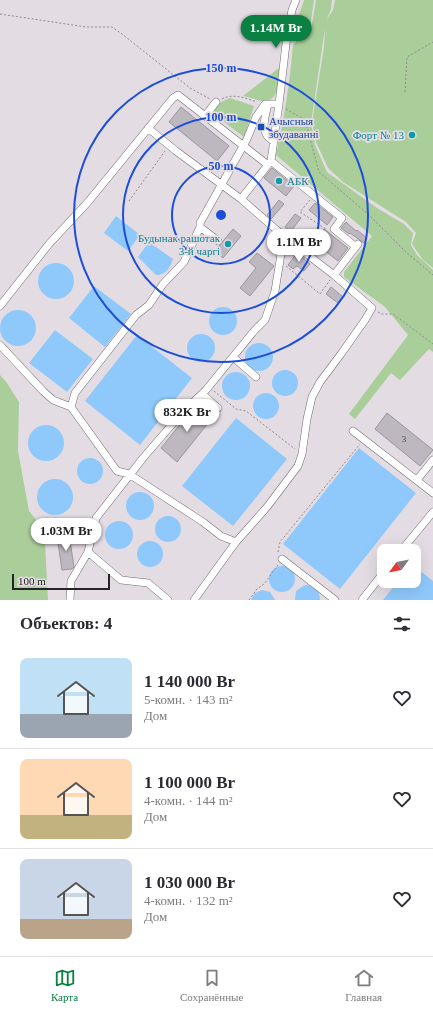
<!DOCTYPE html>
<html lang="ru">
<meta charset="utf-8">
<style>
body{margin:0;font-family:"Times New Roman",serif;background:#f7f7f7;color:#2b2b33;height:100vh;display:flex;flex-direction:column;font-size:15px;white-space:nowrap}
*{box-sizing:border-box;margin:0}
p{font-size:13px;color:#7c7c81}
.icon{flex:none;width:22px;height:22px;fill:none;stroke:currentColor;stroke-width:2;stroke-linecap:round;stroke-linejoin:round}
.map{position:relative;height:600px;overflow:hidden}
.drawer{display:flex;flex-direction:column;background:#fff;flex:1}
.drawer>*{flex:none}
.needle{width:26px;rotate:237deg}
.buttons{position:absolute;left:377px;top:544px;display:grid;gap:8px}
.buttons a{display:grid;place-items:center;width:44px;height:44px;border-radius:8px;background:#fff;box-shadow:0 4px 16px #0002;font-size:20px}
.scale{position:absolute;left:12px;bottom:10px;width:98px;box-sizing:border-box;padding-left:4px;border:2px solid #272427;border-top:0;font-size:11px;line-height:14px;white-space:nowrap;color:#272427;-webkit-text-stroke:3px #e3dce3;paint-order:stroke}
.price{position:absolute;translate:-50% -34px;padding:0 9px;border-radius:14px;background:#fff;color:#222;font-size:13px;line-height:26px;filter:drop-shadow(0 1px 2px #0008)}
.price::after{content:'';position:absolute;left:50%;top:24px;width:12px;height:9px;margin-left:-6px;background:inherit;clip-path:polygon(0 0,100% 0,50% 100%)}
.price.current{background:#0b8043;color:#fff}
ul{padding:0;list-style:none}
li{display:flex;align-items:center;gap:12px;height:100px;padding:0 20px}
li+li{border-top:1px solid #e1e1e2}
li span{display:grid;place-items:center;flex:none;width:112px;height:80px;border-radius:8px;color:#555}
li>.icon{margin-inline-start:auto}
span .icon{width:48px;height:48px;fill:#fffc;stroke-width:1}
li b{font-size:17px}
h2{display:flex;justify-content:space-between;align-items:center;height:48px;padding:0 20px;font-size:17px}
.menu{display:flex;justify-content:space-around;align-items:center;height:56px;border-top:1px solid #e1e1e2;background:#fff;font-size:11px;color:#7c7c81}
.menu a{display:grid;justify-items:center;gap:2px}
.menu .current{color:#0b8043}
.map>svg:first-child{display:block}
</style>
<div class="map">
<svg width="433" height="600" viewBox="0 0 433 600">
<rect width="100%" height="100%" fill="#e3dce3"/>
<!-- green -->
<path fill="#aace9a" d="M304,0H314L310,28L300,36H296L294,30Z
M316,0H332L331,9L327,19L333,10L335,0H433V268L423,260L412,244L416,233L406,222L343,182L328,168L316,142L312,122L324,47L325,28L311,123L315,145L327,172L377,208L404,224L413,233L411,245L417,255L433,270V352L429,349L400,380L391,373L355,419L349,414L408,335L385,307L344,277V272L372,236L276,155C284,119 290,82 293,45L299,38L311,30Z
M280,67C279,79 280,103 262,101C256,100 249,97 243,96Z
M230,98L254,106L244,137L211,112L221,102Z
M0,375L7,383L19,402L18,451L29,511L37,521L45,543L48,600H0Z"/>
<!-- water -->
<path fill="#8fc9fc" d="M116,216L140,235L128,251L104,233Z
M149,242L173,259C170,268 166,275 156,275L138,257Z
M38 281a18 18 0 1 1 36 0a18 18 0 1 1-36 0Z
M94,286L131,314L105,347L69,318Z
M209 321a14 14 0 1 1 28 0a14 14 0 1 1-28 0Z
M0 328a18 18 0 1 1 36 0a18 18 0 1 1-36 0Z
M55,330L93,359L67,392L29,363Z
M187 348a14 14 0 1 1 28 0a14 14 0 1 1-28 0Z
M137,335L192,378L140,445L85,401Z
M245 357a14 14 0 1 1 28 0a14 14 0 1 1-28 0Z
M272 383a13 13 0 1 1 26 0a13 13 0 1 1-26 0Z
M222 386a14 14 0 1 1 28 0a14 14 0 1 1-28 0Z
M253 406a13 13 0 1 1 26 0a13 13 0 1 1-26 0Z
M236,418L287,459L233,526L182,486Z
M28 443a18 18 0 1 1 36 0a18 18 0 1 1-36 0Z
M359,448L416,493L340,589L283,544Z
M77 471a13 13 0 1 1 26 0a13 13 0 1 1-26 0Z
M37 497a18 18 0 1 1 36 0a18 18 0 1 1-36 0Z
M126 506a14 14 0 1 1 28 0a14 14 0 1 1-28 0Z
M155 529a13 13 0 1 1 26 0a13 13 0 1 1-26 0Z
M105 535a14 14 0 1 1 28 0a14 14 0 1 1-28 0Z
M137 554a13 13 0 1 1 26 0a13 13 0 1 1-26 0Z
M414,566L433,581V600H383L398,581H414Z
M269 579a13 13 0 1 1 26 0a13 13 0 1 1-26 0Z
M306,585C315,586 320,591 320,600H295L296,591L303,586Z
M262,590L270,592L275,600H251L255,593Z"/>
<!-- building -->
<path fill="#bdb7bf" stroke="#9b959c" d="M181,107L229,146L217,161L169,122Z
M272,168L294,186L286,196L264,178Z
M279,200L284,204L271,219L267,215Z
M315,203L333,217L327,225L309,210Z
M295,214L301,218L291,231L285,227Z
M346,222L356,231L357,230L367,238L364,243L350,233L349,234L341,228Z
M233,229L241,236L223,258L215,251Z
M324,229L348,248L338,261L314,242Z
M257,253L274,266L250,296L240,288L256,268L249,262Z
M297,253L310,264L304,271L297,266L293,269L288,265Z
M331,287L343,297L338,303L326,294Z
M198,405L213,417L177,462L161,448L190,412Z
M387,413L433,450L420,466L375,429Z
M69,534L74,567L72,569L62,570L57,536Z"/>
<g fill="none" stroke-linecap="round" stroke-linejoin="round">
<!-- minor casing -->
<g stroke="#716b71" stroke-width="8">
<path id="minor" d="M268,104C265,117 259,133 273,141
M205,116L216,102
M271,161L342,218L334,229L356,247
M241,199L271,161L279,104L287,35L292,10L296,0
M218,241L200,227V223L247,139L256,117L265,104H279
M334,275L358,244
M0,306L49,244L88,202L173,98L178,95L268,165
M0,345L43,391L53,400L71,407L117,471L129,474L203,522L221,536L236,542L267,507L298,466L302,454L307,419L312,397L320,382L341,354L365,320L372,308L334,275L287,239L241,199L176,151L148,128
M233,357L256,377
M202,394L218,408
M71,407L75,393L136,315L149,305L163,284L184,262L200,227
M353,431L433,493
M417,480L433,460
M401,551L433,512
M88,552L121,580L148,583L168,600
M282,559L335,600
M70,600L71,581L88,552L96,518L143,458L182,413L206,390L254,331L265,320L275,291L281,254L287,239
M194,600L236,542
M362,600L384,572"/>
</g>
<!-- path -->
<path stroke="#8f8a8f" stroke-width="1" stroke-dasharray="2 2" stroke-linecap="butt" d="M0,14L86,27H112L122,34L190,88L210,99
M405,92L407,57L433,42
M222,99C233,93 245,98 257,102
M286,109L305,120L319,172L369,215L407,253L433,275
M310,200L300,212L326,229
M129,201L165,151
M286,266L320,294L330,280
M378,312L382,314H393L433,344
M214,391L236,409L246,411L295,449
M278,552L280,542L360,444
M249,600L257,589L264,584L278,565"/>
<!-- minor -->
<use href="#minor" stroke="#fff" stroke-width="7"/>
</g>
<!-- distance rings -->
<g fill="none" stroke="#1d4ed8" stroke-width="2">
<circle cx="221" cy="215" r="49"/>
<circle cx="221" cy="215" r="98"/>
<circle cx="221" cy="215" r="147"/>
</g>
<!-- markers -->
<rect fill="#1a4fb4" stroke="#e3dce3" stroke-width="1.5" x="257" y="123" width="8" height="8" rx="2"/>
<g fill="#0f9aa8" stroke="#e3dce3" stroke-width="1.5">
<circle cx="412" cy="135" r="4"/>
<circle cx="279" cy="181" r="4"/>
<circle cx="228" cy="244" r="4"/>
</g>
<g text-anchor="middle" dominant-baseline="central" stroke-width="3.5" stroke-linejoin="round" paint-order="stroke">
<!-- number labels -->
<g font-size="9" fill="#4c494d">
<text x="404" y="439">3</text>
</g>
<!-- transit labels -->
<g font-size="11" fill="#164399" stroke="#e3dce3" text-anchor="start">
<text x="269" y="121">Ачысныя<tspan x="269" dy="13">збудаванні</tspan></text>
</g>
<!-- culture labels -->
<g font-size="11" fill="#0d838f" stroke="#e3dce3" text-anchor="end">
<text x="404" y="135">Форт № 13</text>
<text x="287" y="181" text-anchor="start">АБК</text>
<text x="220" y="238">Будынак рашотак<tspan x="220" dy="13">3-й чаргі</tspan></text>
</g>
</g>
<circle cx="221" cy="215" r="6" fill="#1d4ed8" stroke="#e3dce3" stroke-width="2"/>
<g font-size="12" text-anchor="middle" font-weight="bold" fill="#1d4ed8" stroke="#e3dce3" stroke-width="3.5" stroke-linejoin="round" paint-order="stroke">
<text x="221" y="72">150 m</text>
<text x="221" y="121">100 m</text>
<text x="221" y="170">50 m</text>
</g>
</svg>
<div class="buttons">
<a><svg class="needle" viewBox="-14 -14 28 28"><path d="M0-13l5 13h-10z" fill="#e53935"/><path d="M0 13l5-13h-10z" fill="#7c7c81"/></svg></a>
</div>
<div class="scale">100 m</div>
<b class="price current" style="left:276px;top:49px">1.14M Br</b>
<b class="price" style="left:299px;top:263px">1.1M Br</b>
<b class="price" style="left:187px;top:433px">832K Br</b>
<b class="price" style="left:66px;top:552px">1.03M Br</b>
</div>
<section class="drawer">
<h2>Объектов: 4<svg class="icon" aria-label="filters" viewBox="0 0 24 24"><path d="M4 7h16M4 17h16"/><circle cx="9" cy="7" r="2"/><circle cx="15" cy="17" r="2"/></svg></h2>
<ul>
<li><span style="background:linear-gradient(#bfe0f5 70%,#9aa5b1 0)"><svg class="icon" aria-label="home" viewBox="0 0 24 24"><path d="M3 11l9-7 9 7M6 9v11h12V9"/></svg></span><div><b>1 140 000 Br</b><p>5-комн. · 143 m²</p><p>Дом</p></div><svg class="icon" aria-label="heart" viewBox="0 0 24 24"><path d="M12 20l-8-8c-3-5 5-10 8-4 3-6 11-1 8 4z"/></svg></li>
<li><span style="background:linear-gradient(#ffd9b3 70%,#c2b280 0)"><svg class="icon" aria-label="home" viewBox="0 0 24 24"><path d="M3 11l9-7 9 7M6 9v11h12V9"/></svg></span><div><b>1 100 000 Br</b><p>4-комн. · 144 m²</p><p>Дом</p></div><svg class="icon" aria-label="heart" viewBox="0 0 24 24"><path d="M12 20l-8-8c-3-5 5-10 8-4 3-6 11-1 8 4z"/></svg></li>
<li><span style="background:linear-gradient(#c9d6e8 75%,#b9a48a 0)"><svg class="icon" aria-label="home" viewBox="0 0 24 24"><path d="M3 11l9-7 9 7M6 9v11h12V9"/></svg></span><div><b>1 030 000 Br</b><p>4-комн. · 132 m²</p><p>Дом</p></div><svg class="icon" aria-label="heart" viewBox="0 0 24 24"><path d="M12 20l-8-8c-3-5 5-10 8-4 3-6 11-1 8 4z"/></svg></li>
</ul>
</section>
<nav class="menu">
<a class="current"><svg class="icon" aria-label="map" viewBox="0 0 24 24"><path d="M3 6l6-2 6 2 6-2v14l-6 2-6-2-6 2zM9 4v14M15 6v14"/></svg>Карта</a>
<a><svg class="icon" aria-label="saved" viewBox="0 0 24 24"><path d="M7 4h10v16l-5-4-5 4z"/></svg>Сохранённые</a>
<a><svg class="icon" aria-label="home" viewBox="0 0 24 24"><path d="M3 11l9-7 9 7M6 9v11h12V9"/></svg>Главная</a>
</nav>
